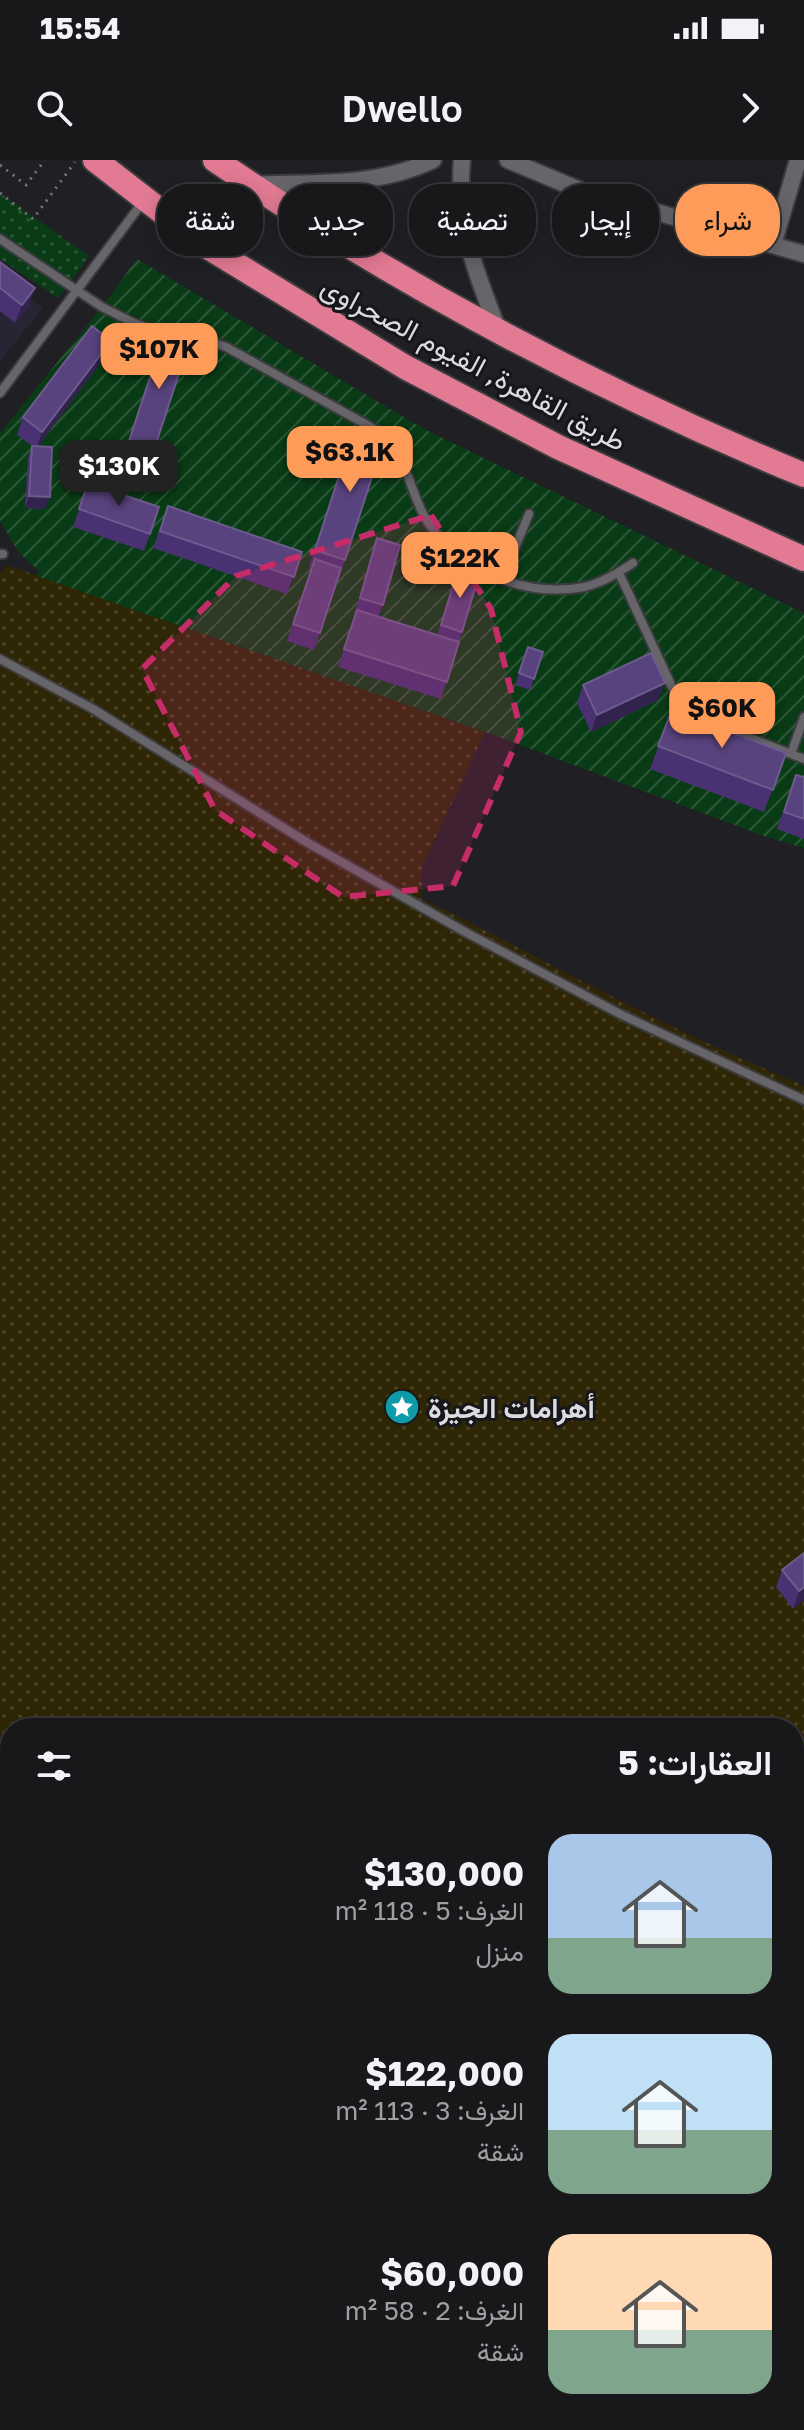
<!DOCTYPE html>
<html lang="ar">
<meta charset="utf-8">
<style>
body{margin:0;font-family:"Golos Text",Vazirmatn,sans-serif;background:#252427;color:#f1f3f6;direction:rtl;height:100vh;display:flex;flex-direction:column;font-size:30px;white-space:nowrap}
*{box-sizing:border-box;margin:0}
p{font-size:26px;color:#9f9fa2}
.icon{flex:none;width:44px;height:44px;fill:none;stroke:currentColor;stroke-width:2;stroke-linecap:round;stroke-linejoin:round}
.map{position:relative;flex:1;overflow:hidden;direction:ltr}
.drawer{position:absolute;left:0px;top:1558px;width:804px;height:712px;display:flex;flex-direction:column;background:#18171a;border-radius:32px 32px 0 0;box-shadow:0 4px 20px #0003,0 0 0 2px #363639;direction:rtl}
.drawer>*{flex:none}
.banner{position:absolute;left:24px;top:24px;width:756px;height:72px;direction:rtl;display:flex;gap:16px}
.price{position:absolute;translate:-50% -68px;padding:0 18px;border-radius:16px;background:#fe9b59;color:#111;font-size:26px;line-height:52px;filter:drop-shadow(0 2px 4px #0008)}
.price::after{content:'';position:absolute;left:50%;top:48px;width:24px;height:18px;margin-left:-12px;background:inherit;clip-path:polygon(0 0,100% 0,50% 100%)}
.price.current{background:#222;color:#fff}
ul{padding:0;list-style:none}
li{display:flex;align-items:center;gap:24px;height:200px;padding:0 32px}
li span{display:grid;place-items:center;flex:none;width:224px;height:160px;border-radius:24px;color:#555}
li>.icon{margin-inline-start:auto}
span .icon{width:96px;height:96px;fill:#fffc;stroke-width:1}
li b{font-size:34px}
h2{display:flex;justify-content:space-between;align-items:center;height:96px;padding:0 32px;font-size:34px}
.tag{padding:0 28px;border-radius:32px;background:#18171a;box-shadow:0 4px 20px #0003,0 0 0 2px #363639;font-size:28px;line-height:72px}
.tag.current{background:#fe9b59;color:#111}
.status{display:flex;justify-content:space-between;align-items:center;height:56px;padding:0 40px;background:#18171a;direction:ltr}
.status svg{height:22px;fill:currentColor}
header{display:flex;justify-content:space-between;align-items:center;height:104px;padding:0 32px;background:#18171a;font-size:36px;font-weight:600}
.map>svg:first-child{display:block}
</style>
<div class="status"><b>15:54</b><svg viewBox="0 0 49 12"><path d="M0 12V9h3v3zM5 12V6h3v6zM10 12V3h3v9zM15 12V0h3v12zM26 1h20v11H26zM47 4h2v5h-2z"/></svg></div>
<header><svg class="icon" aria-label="forward" viewBox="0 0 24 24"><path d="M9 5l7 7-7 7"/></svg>Dwello<svg class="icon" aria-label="search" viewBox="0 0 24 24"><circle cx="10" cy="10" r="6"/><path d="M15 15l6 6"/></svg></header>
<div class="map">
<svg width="804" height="2270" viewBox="0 0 804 2270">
<defs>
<pattern id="sand-dots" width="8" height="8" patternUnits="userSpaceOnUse" patternTransform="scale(2)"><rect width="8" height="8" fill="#2f2605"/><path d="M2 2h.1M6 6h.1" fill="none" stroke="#4d4529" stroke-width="1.8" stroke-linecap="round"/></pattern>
<pattern id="park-dots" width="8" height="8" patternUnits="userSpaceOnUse" patternTransform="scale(2)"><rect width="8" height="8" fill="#093c16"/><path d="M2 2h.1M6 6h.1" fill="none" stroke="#2c5837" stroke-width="1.8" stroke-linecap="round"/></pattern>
<pattern id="garden-furrows" width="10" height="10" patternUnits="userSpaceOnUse" patternTransform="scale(2)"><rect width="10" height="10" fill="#093c16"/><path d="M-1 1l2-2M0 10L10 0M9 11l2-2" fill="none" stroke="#2c5837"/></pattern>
</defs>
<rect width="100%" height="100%" fill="#201f23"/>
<!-- education -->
<path fill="#272434" d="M0,120L43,148L0,201Z"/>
<!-- sand -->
<path fill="url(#sand-dots)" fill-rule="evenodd" d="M7,405L485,572L422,707V739C506,779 586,825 669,865C714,887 759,906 804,926V2270H0V413ZM10,1568H794V2260H10Z"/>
<!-- park -->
<path fill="url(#park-dots)" d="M0,33L89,96L58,138L0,99Z"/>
<!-- garden -->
<path fill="url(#garden-furrows)" d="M137,99L424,269L804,453V688L764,676L485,572L37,416L39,411L19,393L0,361V273L102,147Z"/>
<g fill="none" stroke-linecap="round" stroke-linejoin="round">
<!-- lane casing -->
<g stroke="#3c3c3e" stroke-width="12">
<path id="lane" d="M0,79L102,147L134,163L150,169L188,174L226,187L378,271C407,292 409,332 427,361C459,411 526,438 584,427C602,423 618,413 633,403
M0,233L142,43
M0,394H3
M619,413L680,544L704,560L804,599
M502,419L529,354
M0,499L93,549L308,683L467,773L622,855L804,940
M791,594L804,557
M0,2262L4,2270"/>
</g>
<!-- street casing -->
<g stroke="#3c3c3e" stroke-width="20">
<path id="street" d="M462,0C456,66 476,113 499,172
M508,0L582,31L804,94
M254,25C315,22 377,27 433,0
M773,85L798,0"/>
</g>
<!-- highway casing -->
<g stroke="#3c3c3e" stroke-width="28">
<path id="highway" d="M95,0L206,86L405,207L558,287L804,399
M215,0C402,127 595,229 804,315"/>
</g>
<!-- path -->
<path stroke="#767679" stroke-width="3" stroke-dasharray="2 6" stroke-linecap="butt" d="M0,5L26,25L45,0
M0,33L33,59L75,2
M794,1792L804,1795
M7,2034L10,2035
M341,2260L349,2270"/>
<!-- lane -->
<use href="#lane" stroke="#67656a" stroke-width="8"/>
<!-- street -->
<use href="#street" stroke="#67656a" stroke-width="16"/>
<!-- highway -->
<use href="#highway" stroke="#e27a93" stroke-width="24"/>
</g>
<!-- wall -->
<path fill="#493172" d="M0,102L29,146L15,163L0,151Z
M160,186L153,293L147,310L122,302Z
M104,198L38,286L45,349L25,348L28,298L32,286L17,275L23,257Z
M355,267L345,400L314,490L287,481L311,408L309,407Z
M88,323L159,347L144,391L73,367Z
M168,346L302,392L287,434L153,388Z
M377,378L383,445L378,457L437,476L458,409L462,472L441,539L338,507L355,456H354L371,396Z
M528,487L543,492L530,530L515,525Z
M583,525L658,540L591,572L577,543Z
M672,550L786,593L764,652L650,609Z
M796,615L804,617V679L777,669Z
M804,1393V1440L793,1449L776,1427L782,1410Z
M804,1995V2044L803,2046L796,2004L797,1999Z
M794,2128L804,2180L795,2186L794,2184Z
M398,2260H419L420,2262L418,2268L414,2270H401Z
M612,2260H687L668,2270H613L611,2264Z"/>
<!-- shaded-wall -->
<path fill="#32224e" d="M35,128L29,146L15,163L22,145Z
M111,181L104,198L36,289L42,272Z
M29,336L50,337L45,349L25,348Z
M665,523L658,540L591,572L597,555Z
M804,1427V1440L793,1449L799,1431Z
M804,1677V1692L794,1695V1680Z
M804,2032L803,2046L794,2051V2037Z
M804,2080V2094L794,2099V2085Z
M804,2167V2180L795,2186L801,2168Z
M368,2260H380L366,2265Z
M660,2260H687L668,2270H641Z
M420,2262L418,2268L414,2270H405V2269Z"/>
<!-- building -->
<path fill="#59437e" stroke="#6d5b8d" stroke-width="2" d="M0,102L35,128L22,145L0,128Z
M92,166L111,181L42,272L23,257Z
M166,169L191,177L153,293L128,284Z
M355,267L385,277L345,400L315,390Z
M32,286L52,287L50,337L29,336Z
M88,323L159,347L150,374L79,349Z
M168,346L302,392L294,417L160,371Z
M377,378L400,385L383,445L360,438Z
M315,399L341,408L320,473L293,464Z
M458,409L479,415L462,472L441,465Z
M357,450L459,482L447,522L344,489Z
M528,487L543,492L534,519L519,513Z
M651,493L665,523L597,555L583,525Z
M672,550L786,593L773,630L658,586Z
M796,615L804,617V659L784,652Z
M804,1393V1427L799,1431L782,1410Z
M804,1643V1677L794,1680V1646Z
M804,1995V2011L797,1999Z
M796,2003L804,2018V2032L794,2037V2004Z
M804,2048V2080L794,2085V2054Z
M804,2123V2167L801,2168L794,2156V2128Z
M325,2260H342L346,2270H304Z
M384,2260H392L396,2270H384L380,2262Z
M402,2260H419L420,2262L405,2269Z
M500,2260H503L507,2269L504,2270H484L483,2266Z
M624,2260H660L641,2270H629Z
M459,2262L463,2270H442Z"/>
<!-- marked area -->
<path fill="#c52c68" fill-opacity="0.2" stroke="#c52c68" stroke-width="6" stroke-dasharray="16 10" stroke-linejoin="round" d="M431,355L491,449L521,572L453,726L343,737L215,650L142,509L236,416Z"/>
<!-- icons -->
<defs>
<g id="sight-disc" transform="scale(1.8)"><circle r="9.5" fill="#0f9aa8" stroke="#17161a"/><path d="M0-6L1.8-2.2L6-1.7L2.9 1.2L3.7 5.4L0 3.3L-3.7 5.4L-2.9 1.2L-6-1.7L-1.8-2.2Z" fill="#fff"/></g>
</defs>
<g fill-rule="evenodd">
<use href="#sight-disc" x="402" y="1247"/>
</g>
<g text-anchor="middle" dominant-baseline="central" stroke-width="6" stroke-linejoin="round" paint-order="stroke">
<!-- street labels -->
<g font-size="28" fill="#dcdcde" stroke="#17161a">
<text transform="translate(474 203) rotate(28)">طريق القاهرة, الفيوم الصحراوى</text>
</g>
<!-- poi labels -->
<g font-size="28" font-weight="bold" fill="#dcdcde" stroke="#17161a" text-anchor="start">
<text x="428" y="1247">أهرامات الجيزة</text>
</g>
</g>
</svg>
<b class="price" style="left:159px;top:231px">$107K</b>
<b class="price" style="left:350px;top:334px">$63.1K</b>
<b class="price current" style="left:119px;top:348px">$130K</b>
<b class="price" style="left:460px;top:440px">$122K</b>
<b class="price" style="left:722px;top:590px">$60K</b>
<div class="banner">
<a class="tag current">شراء</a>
<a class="tag">إيجار</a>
<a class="tag">تصفية</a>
<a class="tag">جديد</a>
<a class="tag">شقة</a>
</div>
<section class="drawer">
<h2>العقارات: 5<svg class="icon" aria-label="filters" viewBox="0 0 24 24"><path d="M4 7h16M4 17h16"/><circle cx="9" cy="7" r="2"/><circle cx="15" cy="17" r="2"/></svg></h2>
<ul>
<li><span style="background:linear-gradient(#a9c7e8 65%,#7fa58c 0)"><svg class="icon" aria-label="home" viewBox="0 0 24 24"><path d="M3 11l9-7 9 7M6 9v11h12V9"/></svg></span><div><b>$130,000</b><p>الغرف: 5 · 118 m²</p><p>منزل</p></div></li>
<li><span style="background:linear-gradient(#bfe0f5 60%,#7fa58c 0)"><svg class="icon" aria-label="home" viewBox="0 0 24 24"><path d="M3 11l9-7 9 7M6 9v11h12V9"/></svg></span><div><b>$122,000</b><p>الغرف: 3 · 113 m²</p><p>شقة</p></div></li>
<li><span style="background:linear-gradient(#ffd9b3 60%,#7fa58c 0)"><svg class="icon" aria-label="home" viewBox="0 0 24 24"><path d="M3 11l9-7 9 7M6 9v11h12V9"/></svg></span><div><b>$60,000</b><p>الغرف: 2 · 58 m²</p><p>شقة</p></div></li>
</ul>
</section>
</div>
